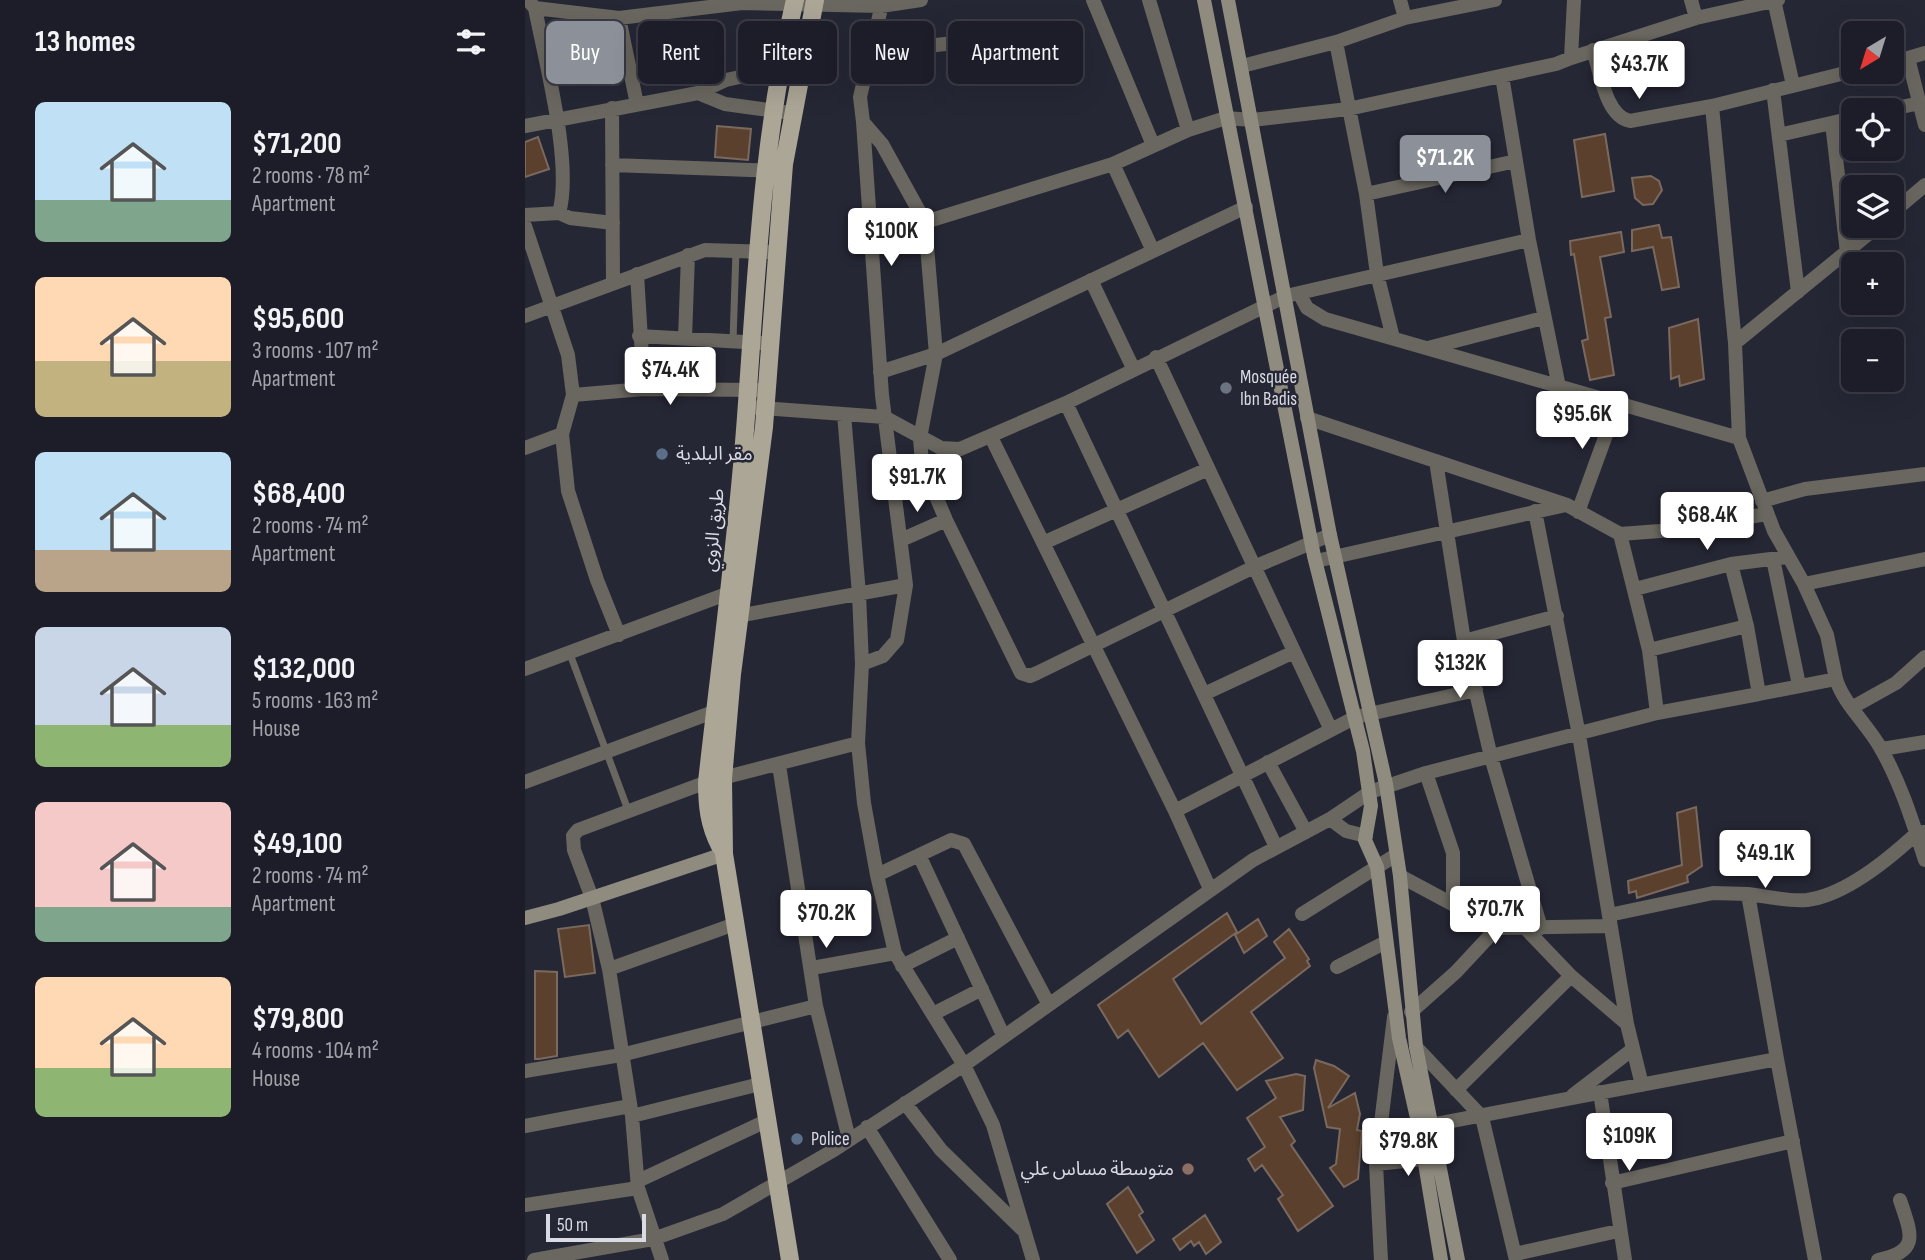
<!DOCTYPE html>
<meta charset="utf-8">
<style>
body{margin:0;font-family:"Sofia Sans Condensed","Noto Sans Arabic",sans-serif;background:#292a34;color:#f1f3f6;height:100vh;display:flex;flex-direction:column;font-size:26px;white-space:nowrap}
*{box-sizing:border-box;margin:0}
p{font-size:23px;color:#a0a2a8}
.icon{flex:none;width:38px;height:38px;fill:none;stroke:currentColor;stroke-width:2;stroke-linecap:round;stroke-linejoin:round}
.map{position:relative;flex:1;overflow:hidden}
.drawer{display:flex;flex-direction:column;background:#1c1d28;width:525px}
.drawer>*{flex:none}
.banner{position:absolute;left:21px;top:21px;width:665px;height:63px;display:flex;gap:14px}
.needle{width:46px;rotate:218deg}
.controls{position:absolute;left:1316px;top:21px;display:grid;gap:14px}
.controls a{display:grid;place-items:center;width:63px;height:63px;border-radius:10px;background:#1c1d28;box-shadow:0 7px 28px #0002,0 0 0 2px #3a3b45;font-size:35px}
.scale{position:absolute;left:21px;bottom:18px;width:100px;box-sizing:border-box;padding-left:7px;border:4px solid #d9dae3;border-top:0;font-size:19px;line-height:24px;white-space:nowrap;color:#d9dae3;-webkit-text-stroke:5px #262735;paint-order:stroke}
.price{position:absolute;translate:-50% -60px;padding:0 16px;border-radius:7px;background:#fff;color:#222;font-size:23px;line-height:46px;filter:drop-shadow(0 2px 4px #0008)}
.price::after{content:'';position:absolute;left:50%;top:42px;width:21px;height:16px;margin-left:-10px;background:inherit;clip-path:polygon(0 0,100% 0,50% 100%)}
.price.selected{background:#8c9099;color:#fff}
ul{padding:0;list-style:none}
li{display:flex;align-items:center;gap:21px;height:175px;padding:0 35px}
li span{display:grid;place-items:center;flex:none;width:196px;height:140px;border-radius:10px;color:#555}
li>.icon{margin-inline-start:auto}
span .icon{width:84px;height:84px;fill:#fffc;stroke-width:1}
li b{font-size:30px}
h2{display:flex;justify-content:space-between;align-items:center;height:84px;padding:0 35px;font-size:30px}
.pill{padding:0 24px;border-radius:10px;background:#1c1d28;box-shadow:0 7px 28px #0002,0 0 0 2px #3a3b45;font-size:24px;line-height:63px}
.pill.selected{background:#8c9099;color:#fff}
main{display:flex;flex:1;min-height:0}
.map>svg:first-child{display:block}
</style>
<main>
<section class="drawer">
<h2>13 homes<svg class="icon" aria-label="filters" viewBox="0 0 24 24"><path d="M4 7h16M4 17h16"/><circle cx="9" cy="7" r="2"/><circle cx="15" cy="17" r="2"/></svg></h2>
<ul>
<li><span style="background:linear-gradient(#bfe0f5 70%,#7fa58c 0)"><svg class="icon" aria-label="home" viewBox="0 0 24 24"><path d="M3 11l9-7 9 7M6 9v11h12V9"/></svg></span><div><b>$71,200</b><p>2 rooms · 78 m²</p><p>Apartment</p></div></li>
<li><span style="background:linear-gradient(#ffd9b3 60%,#c2b280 0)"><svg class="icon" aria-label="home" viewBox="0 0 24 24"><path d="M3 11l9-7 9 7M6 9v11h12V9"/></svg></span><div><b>$95,600</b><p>3 rooms · 107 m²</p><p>Apartment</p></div></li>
<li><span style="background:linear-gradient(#bfe0f5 70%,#b9a48a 0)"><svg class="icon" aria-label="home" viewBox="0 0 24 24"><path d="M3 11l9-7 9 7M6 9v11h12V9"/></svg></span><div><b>$68,400</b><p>2 rooms · 74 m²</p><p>Apartment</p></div></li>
<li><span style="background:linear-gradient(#c9d6e8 70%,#8fb573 0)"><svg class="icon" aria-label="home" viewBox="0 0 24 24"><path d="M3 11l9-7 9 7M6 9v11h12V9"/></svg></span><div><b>$132,000</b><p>5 rooms · 163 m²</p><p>House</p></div></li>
<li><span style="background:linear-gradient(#f6c9c9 75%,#7fa58c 0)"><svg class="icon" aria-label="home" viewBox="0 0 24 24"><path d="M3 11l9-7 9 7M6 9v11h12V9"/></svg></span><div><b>$49,100</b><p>2 rooms · 74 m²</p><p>Apartment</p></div></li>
<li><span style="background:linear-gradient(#ffd9b3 65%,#8fb573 0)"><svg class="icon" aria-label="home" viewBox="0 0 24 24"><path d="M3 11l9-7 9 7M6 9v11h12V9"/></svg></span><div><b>$79,800</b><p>4 rooms · 104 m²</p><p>House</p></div></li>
</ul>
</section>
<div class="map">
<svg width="1400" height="1260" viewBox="0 0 1400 1260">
<rect width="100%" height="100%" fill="#262735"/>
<!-- building -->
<path fill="#5c402e" stroke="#79695e" stroke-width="2" d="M192,126L226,129L223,160L190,157Z
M1080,134L1089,191L1057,197L1049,140Z
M13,137L24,169L0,177V142Z
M1126,176L1134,181L1137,190L1128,204L1118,205L1110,198L1107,178Z
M1134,225L1137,238L1146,237L1154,287L1137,290L1128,247L1107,251V230Z
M1096,232L1099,252L1075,257L1086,317L1080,318L1089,375L1065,380L1057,341L1063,339L1049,254L1046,255L1045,241Z
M1173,319L1179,379L1155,386L1154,376L1146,379L1144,328Z
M1171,807L1177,866L1162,876L1163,882L1112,898L1111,891L1104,893L1103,881L1157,865L1152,813Z
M702,913L712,932L648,979L676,1024L760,958L749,942L764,929L784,959L782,961L785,966L726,1012L758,1058L712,1090L678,1043L634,1077L603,1030L593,1038L573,1005Z
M733,919L742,936L719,953L710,935Z
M64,925L70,973L40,977L33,929Z
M10,971L32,972V1056L14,1059H10Z
M791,1060L809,1066L824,1076L803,1108L830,1093L835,1114L832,1130L837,1131L833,1179L819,1187L805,1168L811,1164L815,1129L802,1127L789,1068Z
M771,1074L780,1076L778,1110L755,1117L770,1141L766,1145L808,1206L773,1231L753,1199L758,1195L737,1165L730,1171L723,1159L740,1147L722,1118L751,1098L741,1081Z
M603,1187L618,1212L614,1215L629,1240L612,1253L582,1204Z
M680,1215L696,1242L681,1254L674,1242L669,1246L666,1241L655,1250L648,1239Z"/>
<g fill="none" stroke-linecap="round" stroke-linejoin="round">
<!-- lane -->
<path stroke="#6a6760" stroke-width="7" d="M208,341L211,251
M45,654L103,810"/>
<!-- street -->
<path stroke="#6a6760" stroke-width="14" d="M3,0L10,8L94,18L217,3L356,6L396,0
M568,0L628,145
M624,0L663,130
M875,0L880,18
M1166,0L1171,18
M1249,0L1268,85
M94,18L112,104
M811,42L841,194L852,274L868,338
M1068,50C1075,70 1080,116 1105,121L1187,106
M346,52L494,36
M1046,58L1171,18L1253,0
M1383,58L1400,53
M1367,62L1383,58L1400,125
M717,66L811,42L880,18L970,0
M977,76L1004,240L1034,387
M1248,90L1273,292
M173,93L200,104L266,113
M87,108L88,283
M1362,110L1395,103
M1307,123L1322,253
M0,126L173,93L201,80L233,73L274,75
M1254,135L1328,118
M588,164L628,251
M87,165L250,171
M841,194L991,161
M34,213L45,218L88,223
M1367,213L1400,185
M0,215L34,213C48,164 20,60 10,8
M0,226L43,355L48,395L37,434L43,491L72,580L94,635
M346,236L400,222L357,144L338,122L335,97L358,0
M112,274L119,389
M566,280L608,368
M774,293L782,308L800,319L1214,438L1249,531L1279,584L1302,635L1311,679L1234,694
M0,316L180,250L243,252
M114,336L237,343
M160,338L163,255
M1210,343L1187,106L1328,71
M903,348L1018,318
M631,357L806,730
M355,372L411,354L721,207
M48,395L119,389L232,390
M541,403L751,847
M222,407L359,417L416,448L435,449L541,403L761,296L1004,240
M319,414L334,594L337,664L333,743L339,803L352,875L370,953L439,1065L468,1125L508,1260
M782,418L1042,505L1095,534L1135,531L1242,514
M466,437L650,811L685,889
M1214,438L1210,343L1353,226
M0,448L37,434
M911,461L939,641L966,757L1016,928
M365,471L397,463
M1237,501L1280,489L1400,474
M1010,511L1054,735L1102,1024L1117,1085
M1053,512L1093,402
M1095,534L1124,650L1132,713
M805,535L729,567L512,673L505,676L496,673L421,520L397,463L395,438L411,354L400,222L588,164L663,130L701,118L727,120L823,109L1031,64L1046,58L1049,0
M376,540L421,520
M518,543L683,469
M1248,559L1274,685
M791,561L1041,505
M1279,584L1400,559
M1110,589L1206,564L1262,557
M207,617L381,585
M939,641L1032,616
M1124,650L1222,626
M337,664L358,656L372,640L381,585L357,395L338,122
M0,669L212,590
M1311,679C1318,703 1342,724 1355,747C1375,781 1388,823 1400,860
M679,694L769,652
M1328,707L1371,683L1400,657
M1357,749L1400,742
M743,762L781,832
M254,765L291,1006L324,1139
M901,773L928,853V902
M0,782L199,708
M650,811L831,717L951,690
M805,819L821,831L841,836
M394,855L478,1035
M352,875L426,840L439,844L523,1003
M875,876L972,928L1085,926
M1223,894C1241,896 1263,902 1282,900C1321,895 1364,859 1392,833L1399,832
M777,914L871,855
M1084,915L1188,893L1223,894L1252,1059
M1001,929L1046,976L1102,1024
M377,966L433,938
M812,967L861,942
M287,968L370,953
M84,969L210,924
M886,1012L931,972L972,928
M408,1014L457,989
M891,1047L957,1117L991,1260
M0,1071L96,1055L291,1006
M931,1090L1046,976
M1075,1092L1100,1260
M1048,1095L1108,1049
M380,1103L416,1150L499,1231
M107,1116L235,1084
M0,1126L105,1106
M342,1127L425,1260
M895,1127L1252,1059L1290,1260
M851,1164L908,1158
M113,1181L241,1121
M1087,1183L1268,1141
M0,1205L113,1188
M990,1254L1093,1231
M9,1260L128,1239L198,1214L309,1150L439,1065L728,860L805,819L845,792L901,773L1132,713L1234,694L1222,626L1206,564
M137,1260L113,1188L107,1116L84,969L67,898L49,850L48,836L53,830L182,782L333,743
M856,1260L851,1164L869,1017
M1353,1260C1396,1251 1386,1234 1375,1200"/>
<!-- secondary -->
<path stroke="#8f8b7f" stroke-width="14" d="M679,0L789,556L838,751L846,806L840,840L852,867L874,1038L894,1127L916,1260
M703,0L805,535L861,784L875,876L891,1047L933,1260
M0,918L34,909L199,854"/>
<!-- primary -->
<path stroke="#aca697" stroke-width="18" d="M195,846C184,825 182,806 182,782C195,665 211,548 220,430C231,287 236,140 270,0
M265,1260L199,854L198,779L207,674L239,427L259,164L290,0"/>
</g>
<!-- markers -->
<circle fill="#6b7280" stroke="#262735" stroke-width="2.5" cx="701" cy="388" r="7"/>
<g fill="#5c6f8a" stroke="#262735" stroke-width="2.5">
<circle cx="137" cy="454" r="7"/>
<circle cx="272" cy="1139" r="7"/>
</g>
<circle fill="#8d6e63" stroke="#262735" stroke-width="2.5" cx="663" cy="1169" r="7"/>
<g text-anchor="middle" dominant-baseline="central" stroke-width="5" stroke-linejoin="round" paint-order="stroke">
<!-- poi labels -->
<g font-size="19" fill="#d9dae3" stroke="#262735" text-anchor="start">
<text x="715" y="377">Mosquée<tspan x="715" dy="22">Ibn Badis</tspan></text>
<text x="151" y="454">مقر البلدية</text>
<text x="286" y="1139">Police</text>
<text x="649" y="1169" text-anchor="end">متوسطة مساس علي</text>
</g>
<!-- street labels -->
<g font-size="19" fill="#d9dae3" stroke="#262735">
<text transform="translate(189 530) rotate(-84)">طريق الزوي</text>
</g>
</g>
</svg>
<div class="controls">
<a><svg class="needle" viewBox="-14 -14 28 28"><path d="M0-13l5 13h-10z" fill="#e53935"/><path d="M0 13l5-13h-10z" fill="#a0a2a8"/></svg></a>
<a><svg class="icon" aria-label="locate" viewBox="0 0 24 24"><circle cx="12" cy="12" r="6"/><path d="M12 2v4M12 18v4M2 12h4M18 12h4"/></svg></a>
<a><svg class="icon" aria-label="layers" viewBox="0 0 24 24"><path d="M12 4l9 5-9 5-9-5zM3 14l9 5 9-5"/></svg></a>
<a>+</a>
<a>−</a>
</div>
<div class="scale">50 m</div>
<b class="price" style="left:1114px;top:101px">$43.7K</b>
<b class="price selected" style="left:920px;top:195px">$71.2K</b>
<b class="price" style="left:366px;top:268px">$100K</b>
<b class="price" style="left:145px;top:407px">$74.4K</b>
<b class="price" style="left:1057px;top:451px">$95.6K</b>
<b class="price" style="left:392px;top:514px">$91.7K</b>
<b class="price" style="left:1182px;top:552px">$68.4K</b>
<b class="price" style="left:935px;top:700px">$132K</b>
<b class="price" style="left:1240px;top:890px">$49.1K</b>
<b class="price" style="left:970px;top:946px">$70.7K</b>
<b class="price" style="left:301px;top:950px">$70.2K</b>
<b class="price" style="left:1104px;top:1173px">$109K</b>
<b class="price" style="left:883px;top:1178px">$79.8K</b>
<div class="banner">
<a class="pill selected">Buy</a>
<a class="pill">Rent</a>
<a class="pill">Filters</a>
<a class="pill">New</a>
<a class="pill">Apartment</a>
</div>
</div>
</main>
